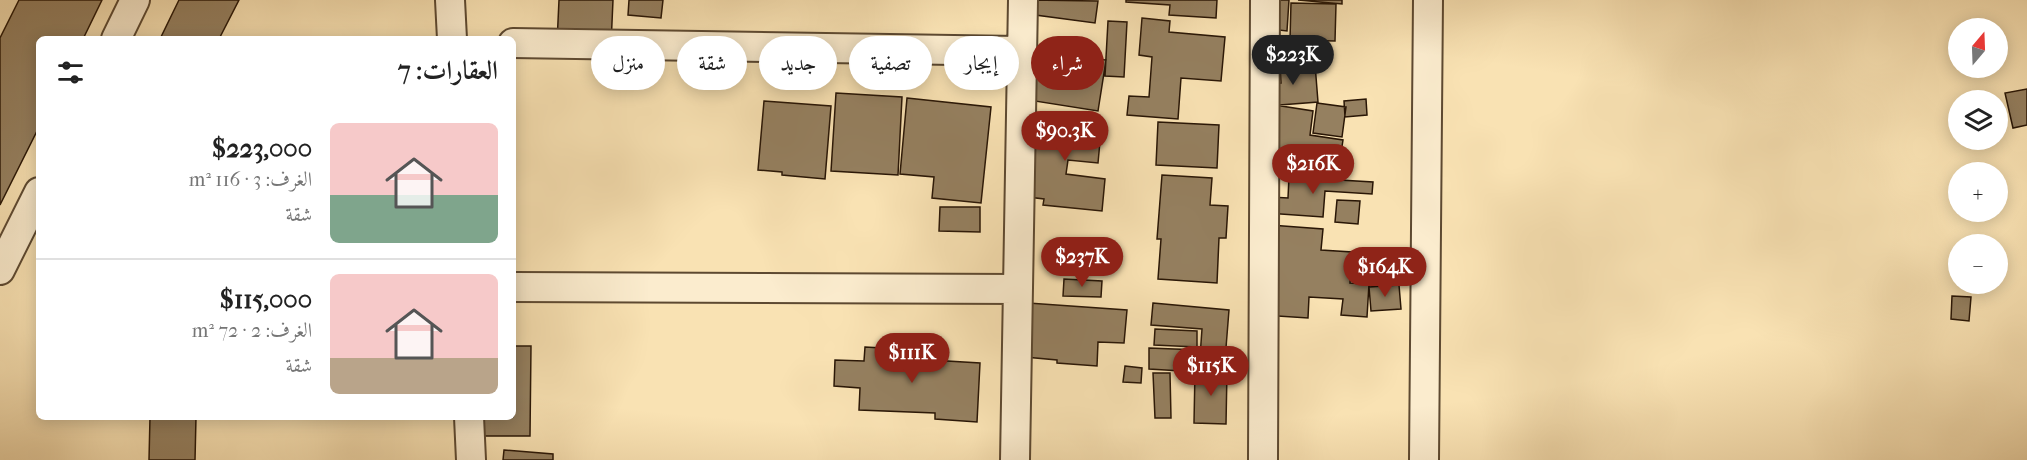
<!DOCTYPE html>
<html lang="ar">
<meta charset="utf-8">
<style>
body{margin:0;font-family:"IM FELL French Canon",Amiri,serif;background:#f6f6f6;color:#222;direction:rtl;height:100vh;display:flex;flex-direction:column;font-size:22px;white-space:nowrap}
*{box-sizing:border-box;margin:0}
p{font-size:20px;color:#767676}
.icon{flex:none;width:33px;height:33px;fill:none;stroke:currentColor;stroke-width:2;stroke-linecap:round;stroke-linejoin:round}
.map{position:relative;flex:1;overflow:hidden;direction:ltr}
.sheet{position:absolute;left:36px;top:36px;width:480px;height:384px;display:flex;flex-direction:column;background:#fff;border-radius:9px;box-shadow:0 3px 15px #0003;direction:rtl}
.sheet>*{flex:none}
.banner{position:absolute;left:534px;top:36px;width:570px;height:54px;direction:rtl;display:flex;gap:12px}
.needle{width:39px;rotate:19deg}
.fabs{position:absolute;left:1948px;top:18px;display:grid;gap:12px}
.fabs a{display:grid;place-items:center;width:60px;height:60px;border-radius:50%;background:#fff;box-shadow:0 3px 15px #0003;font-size:30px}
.price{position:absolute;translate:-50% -51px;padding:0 14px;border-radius:21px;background:#8f2418;color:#fff;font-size:20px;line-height:39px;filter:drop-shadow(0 2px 3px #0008)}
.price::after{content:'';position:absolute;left:50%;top:36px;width:18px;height:14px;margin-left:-9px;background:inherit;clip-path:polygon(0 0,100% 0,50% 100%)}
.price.selected{background:#222;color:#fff}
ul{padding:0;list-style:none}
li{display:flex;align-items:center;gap:18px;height:150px;padding:0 18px}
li+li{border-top:2px solid #e0e0e0}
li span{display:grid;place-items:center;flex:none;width:168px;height:120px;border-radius:9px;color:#555}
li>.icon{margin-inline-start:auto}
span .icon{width:72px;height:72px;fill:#fffc;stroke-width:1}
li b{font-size:26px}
h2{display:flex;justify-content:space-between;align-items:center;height:72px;padding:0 18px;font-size:26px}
.tag{padding:0 21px;border-radius:27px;background:#fff;box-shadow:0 3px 15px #0003;font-size:21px;line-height:54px}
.tag.selected{background:#8f2418;color:#fff}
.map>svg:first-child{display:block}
</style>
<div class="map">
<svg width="2027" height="460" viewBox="0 0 2027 460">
<rect width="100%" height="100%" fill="#f9e2b3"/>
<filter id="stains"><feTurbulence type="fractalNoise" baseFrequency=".00333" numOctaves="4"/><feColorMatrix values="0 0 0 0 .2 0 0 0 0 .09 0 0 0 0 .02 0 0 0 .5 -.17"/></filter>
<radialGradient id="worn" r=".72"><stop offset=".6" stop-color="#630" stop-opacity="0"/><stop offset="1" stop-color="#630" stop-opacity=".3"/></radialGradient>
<!-- building -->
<path fill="#958060" stroke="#291606" stroke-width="1.5" d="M19,0H102L83,39H39V127L0,205V38Z
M179,0H239L219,39H160Z
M559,0H613L611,45L557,43Z
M629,0H663L661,18L628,15Z
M1029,0L1098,1L1095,23L1028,14Z
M1126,0H1217L1216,18L1169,15L1170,5L1126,2Z
M1263,0H1289L1287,31L1260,28Z
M1298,0H1342V4Z
M1291,3L1336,4L1335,41L1290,40Z
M1142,18L1170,21L1169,32L1225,37L1221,81L1181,78L1178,119L1127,115L1129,96L1149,97L1152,57L1139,55Z
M1108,21L1127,22L1124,77L1105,76Z
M1030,48L1106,60L1098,111L1022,99Z
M1315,64L1318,102L1266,106L1264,84L1281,83L1280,66Z
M2027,89V125L2013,128L2005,93Z
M836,93L902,97L898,175L831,171Z
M907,98L991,107L981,203L932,198L934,177L900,174Z
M1366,99L1367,115L1345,117L1344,101Z
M764,101L831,106L825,179L782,175V172L758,170Z
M1317,103L1346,107L1342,137L1313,133Z
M1269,104L1313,111L1310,135L1343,140L1338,172L1271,163Z
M1033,113L1102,120L1098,163L1068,160L1066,174L1105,179L1102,211L1043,205L1044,199L1028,197Z
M1158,122L1219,125L1217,168L1156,165Z
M1162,175L1212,178L1210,205L1228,206L1226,238H1219L1217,283L1158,279L1161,239H1157Z
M1289,177L1373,182L1372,194L1325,191L1323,217L1268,213L1269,197L1288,198Z
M1337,200L1360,201L1358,224L1335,222Z
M940,207H980V232L939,231Z
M1270,225L1323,229L1321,250L1352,252L1350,283L1369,284L1367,317L1341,315L1343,299L1309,297L1308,318L1264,315Z
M1064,279L1102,281L1101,297L1063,296Z
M1399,285L1401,309L1371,311L1369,287Z
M1952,296L1971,297L1969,321L1951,319Z
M1028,303L1127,310L1124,343L1098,342L1097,366L1057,363V360L1025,357Z
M1153,303L1229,310L1225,360L1200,357L1202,329L1151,325Z
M1155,329L1197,331V347L1154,345Z
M513,346H531L530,436H471V417H513Z
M865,347L915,350L914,359L980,363L977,422L935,419V413L859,410L860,388L834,386L835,360L864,361Z
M1149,348L1199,350L1198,372L1149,369Z
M1125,366L1142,368L1141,383L1123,382Z
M1195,371H1227L1226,424L1194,423Z
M1153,373H1170L1171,418H1155Z
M150,417H196L195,460H149Z
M504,450L553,454V460H503Z"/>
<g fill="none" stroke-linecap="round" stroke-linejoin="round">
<!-- street casing -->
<g stroke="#5d4931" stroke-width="32">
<path id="street" d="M450,0L452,39
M116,39L135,0
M513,43L1022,51
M0,270L39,192
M513,287L1018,289
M469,417L471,460
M1015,460L1023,0
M1263,460L1265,0
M1424,460L1428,0"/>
</g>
<!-- street -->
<use href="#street" stroke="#fbecce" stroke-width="28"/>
</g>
<rect width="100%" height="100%" filter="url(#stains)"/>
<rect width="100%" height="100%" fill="url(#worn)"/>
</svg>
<div class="fabs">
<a><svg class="needle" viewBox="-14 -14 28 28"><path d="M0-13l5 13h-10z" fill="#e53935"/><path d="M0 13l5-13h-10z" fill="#767676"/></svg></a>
<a><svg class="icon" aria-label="layers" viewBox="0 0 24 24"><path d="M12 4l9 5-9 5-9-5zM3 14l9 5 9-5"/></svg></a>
<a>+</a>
<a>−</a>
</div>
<b class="price selected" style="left:1293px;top:86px">$223K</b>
<b class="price" style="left:1065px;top:162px">$90.3K</b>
<b class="price" style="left:1313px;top:195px">$216K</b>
<b class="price" style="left:1082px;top:288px">$237K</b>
<b class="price" style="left:1385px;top:298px">$164K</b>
<b class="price" style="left:912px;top:384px">$111K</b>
<b class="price" style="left:1211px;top:397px">$115K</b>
<div class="banner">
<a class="tag selected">شراء</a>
<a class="tag">إيجار</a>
<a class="tag">تصفية</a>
<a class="tag">جديد</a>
<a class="tag">شقة</a>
<a class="tag">منزل</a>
</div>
<section class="sheet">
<h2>العقارات: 7<svg class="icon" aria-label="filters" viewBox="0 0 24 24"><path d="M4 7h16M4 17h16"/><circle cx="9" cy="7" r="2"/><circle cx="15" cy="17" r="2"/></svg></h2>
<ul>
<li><span style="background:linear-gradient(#f6c9c9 60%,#7fa58c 0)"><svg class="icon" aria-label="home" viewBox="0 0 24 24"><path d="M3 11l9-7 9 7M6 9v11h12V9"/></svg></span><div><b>$223,000</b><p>الغرف: 3 · 116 m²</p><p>شقة</p></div></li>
<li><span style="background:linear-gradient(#f6c9c9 70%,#b9a48a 0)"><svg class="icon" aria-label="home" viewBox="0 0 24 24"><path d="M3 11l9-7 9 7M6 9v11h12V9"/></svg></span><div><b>$115,000</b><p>الغرف: 2 · 72 m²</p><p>شقة</p></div></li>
</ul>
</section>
</div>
